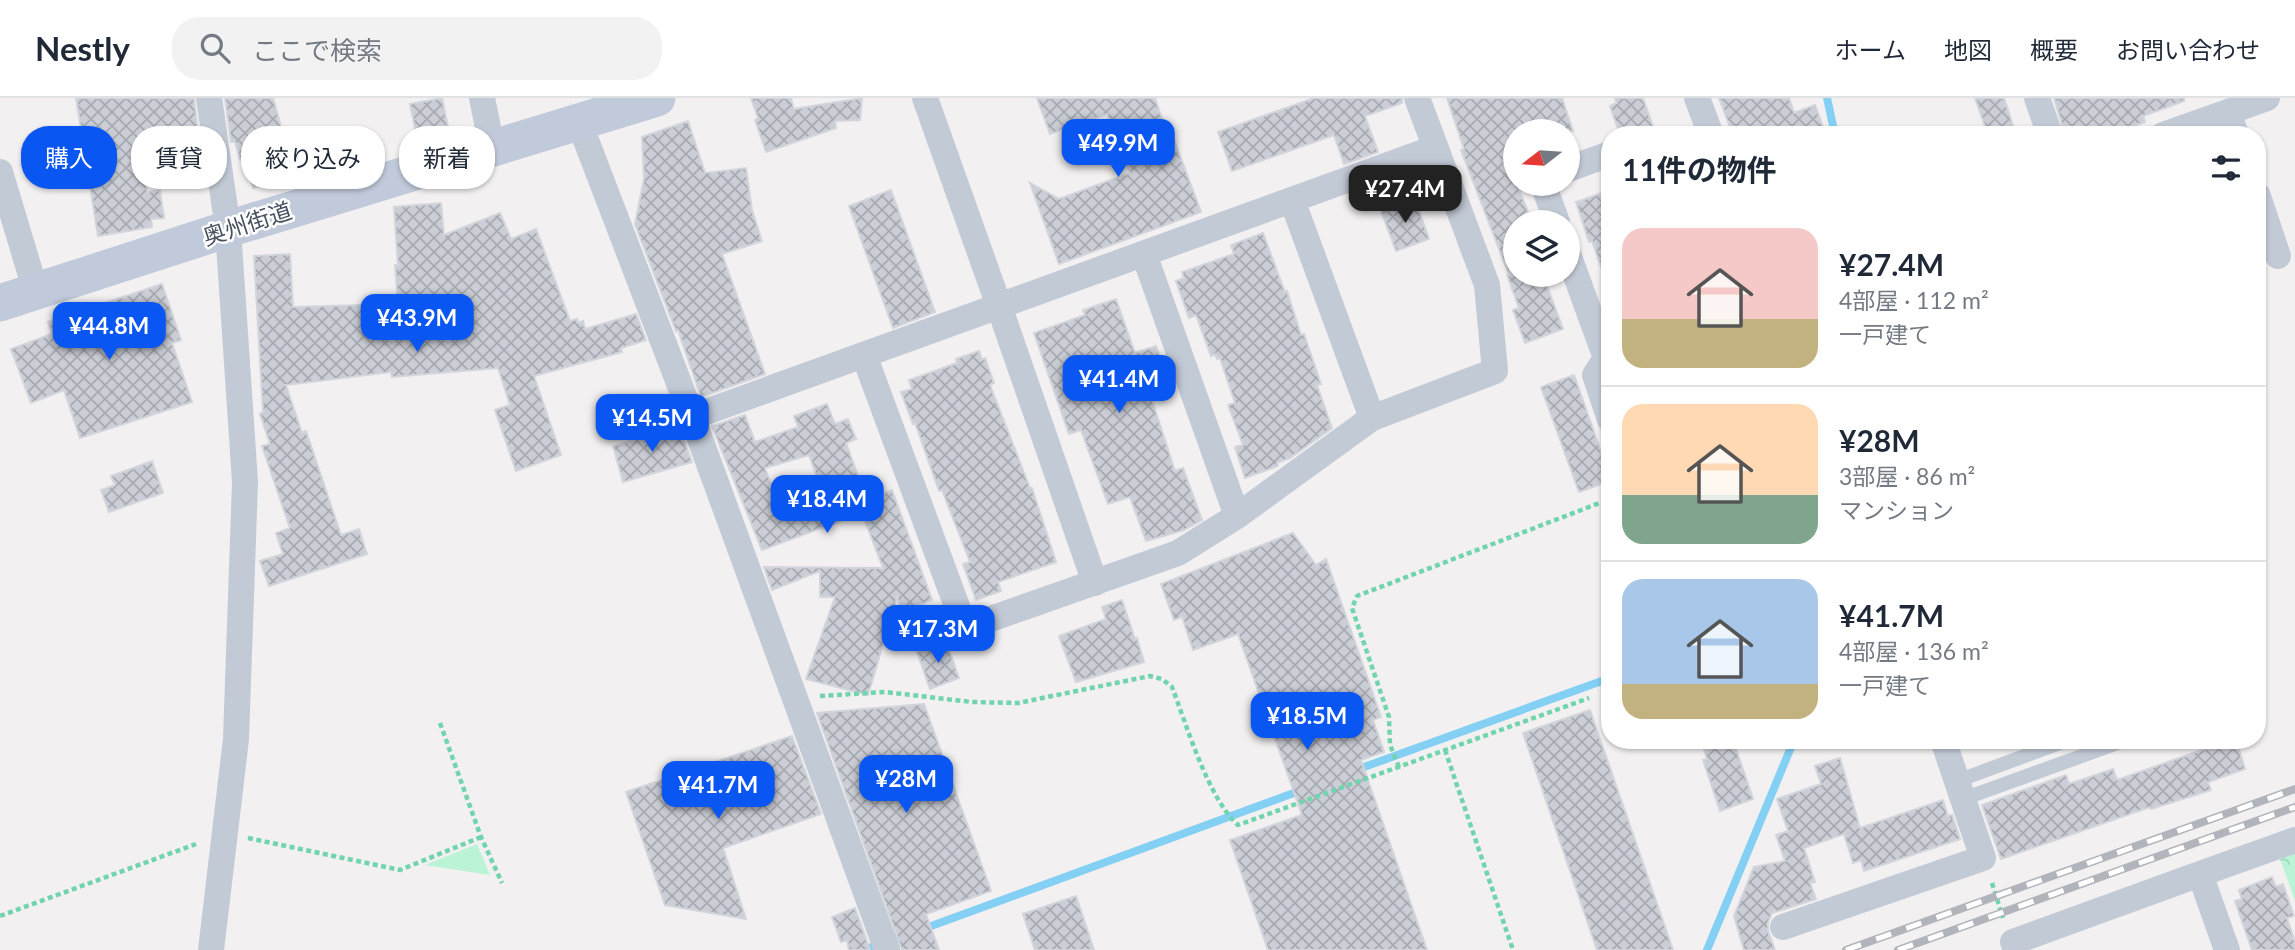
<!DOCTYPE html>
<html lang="ja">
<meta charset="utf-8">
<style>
body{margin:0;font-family:Lato,"Noto Sans JP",sans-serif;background:#f2f2f3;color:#1f2937;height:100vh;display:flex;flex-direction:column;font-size:26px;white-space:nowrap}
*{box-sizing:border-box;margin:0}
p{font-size:23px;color:#747a83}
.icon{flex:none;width:38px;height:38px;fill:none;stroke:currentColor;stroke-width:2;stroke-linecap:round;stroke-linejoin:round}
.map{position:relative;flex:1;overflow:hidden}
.sheet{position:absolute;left:1601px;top:28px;width:665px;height:623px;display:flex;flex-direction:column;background:#fff;border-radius:28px;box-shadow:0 2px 5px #0004}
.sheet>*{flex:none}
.guide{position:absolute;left:21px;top:28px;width:665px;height:63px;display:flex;gap:14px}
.needle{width:46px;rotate:253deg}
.fabs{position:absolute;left:1503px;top:21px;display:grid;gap:14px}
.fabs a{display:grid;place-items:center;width:77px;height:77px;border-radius:50%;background:#fff;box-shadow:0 2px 5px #0004;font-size:35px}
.price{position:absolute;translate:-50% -60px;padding:0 16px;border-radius:14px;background:#0a56f2;color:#fff;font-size:23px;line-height:46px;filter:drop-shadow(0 2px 4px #0008)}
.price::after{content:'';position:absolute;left:50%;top:42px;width:21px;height:16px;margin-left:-10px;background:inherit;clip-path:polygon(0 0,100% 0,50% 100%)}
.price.on{background:#222;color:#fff}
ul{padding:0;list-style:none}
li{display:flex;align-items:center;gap:21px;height:175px;padding:0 21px}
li+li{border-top:2px solid #e0e1e3}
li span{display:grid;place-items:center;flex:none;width:196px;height:140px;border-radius:21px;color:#555}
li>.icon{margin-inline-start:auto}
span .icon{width:84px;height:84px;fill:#fffc;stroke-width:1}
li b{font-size:30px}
h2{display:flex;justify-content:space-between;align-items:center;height:84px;padding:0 21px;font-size:30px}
.pill{padding:0 24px;border-radius:28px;background:#fff;box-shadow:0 2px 5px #0004;font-size:24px;line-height:63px}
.pill.on{background:#0a56f2;color:#fff}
header{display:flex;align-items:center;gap:42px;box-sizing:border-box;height:98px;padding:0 35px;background:#fff;border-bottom:2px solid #e0e1e3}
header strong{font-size:33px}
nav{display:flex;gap:38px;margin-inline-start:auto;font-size:24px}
.search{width:490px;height:63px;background:#f2f2f3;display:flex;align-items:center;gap:18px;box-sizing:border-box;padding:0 24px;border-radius:28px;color:#747a83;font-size:26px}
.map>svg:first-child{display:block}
</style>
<header>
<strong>Nestly</strong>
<div class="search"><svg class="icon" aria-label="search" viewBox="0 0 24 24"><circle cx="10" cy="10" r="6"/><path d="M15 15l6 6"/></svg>ここで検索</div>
<nav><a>ホーム</a><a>地図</a><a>概要</a><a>お問い合わせ</a></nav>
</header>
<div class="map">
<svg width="2295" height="852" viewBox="0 0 2295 852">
<defs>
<pattern id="forest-crowns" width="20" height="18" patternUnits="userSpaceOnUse" patternTransform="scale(1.75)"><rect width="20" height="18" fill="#bbf3d7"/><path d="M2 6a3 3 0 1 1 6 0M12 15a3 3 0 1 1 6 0" fill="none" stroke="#a2d2bb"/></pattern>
<pattern id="building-cross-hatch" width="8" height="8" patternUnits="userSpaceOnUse" patternTransform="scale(1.75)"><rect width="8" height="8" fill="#cbced6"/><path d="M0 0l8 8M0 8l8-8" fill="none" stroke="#a7aab1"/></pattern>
</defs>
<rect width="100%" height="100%" fill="#f2f0f0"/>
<!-- grass -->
<path fill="#bbf3d7" d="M477,746L490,777L425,767Z"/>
<!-- forest -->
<path fill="url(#forest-crowns)" d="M2295,749V803L2278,755Z"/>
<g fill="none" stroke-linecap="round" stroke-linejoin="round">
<!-- stream -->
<path stroke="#84d0f4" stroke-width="8" d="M1827,0L1835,37
M1353,673L1610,580
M923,831L1302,692
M864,852L907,836
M1707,852L1794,642"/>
</g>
<!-- building -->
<path fill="url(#building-cross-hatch)" stroke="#d3d5dc" stroke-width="2" fill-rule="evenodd" d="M76,0H194L200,51L191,53L189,45L140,52L147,94L160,92L164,120L151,121L152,129L98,138Z
M225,0H273L284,39L281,40L283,50L281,51L289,80L253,90L245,60L240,62L235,44H231Z
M442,0L448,29L416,35L410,6Z
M751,0H791L794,11L862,0L860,22L835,23L836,30L766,54L755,22L758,20Z
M1037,0H1155L1166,33L1170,31L1201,114L1059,166L1030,85L1059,101L1130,75L1107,16L1050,36Z
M1314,0H1402V5L1365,18L1378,54L1344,66L1334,37L1232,73L1218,34Z
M1447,0H1562L1573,33H1516V58L1508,61L1516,86H1517L1532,124H1516V177H1543L1563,231L1525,245L1513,212L1519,210L1507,177H1509L1461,52L1464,51Z
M1615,0H1643L1656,37H1620L1610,8L1617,5Z
M1719,0H1789L1794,15L1815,7L1826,37H1733Z
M1975,0H2004L2016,37H1988Z
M2054,0H2184V3L2143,18L2145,24L2110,37H2065Z
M688,23L705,75L746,70L752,112L762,143L722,156L765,276L701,299L678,232L676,233L635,126L644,81L642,39Z
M891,92L935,214L893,230L849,108Z
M1610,92V186H1607L1592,143L1589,144L1576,104Z
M1415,101L1429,141L1396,153L1381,113Z
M441,105L444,137L500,115L511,141L536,131L570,223L577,221L578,225L583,223L585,231L636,216L646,242L621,250L622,254L534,278L561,357L516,373L495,312L510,307L498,270L392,279L391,274L286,287L302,335L306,333L341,437L359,431L367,456L269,488L260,463L283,456L276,435L290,430L262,348L270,346L260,316L263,314L254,158L290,156L293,209L398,206L395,167H398L394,109Z
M1263,135L1285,194L1287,193L1301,237L1304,236L1321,286L1317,287L1332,330L1290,360L1277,365L1278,368L1245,380L1235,349L1243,347L1228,307L1235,305L1220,260L1217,261L1215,256L1211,258L1196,217L1189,220L1176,183L1184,180L1182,174L1234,156L1231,147Z
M162,186L181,242L172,245L192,304L80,340L64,292L31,305L11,251L52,236L48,224Z
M1116,201L1135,255L1156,248L1167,279L1162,281L1168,297L1152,302L1175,373L1183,370L1202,422L1184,432L1146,443L1130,399L1108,406L1081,332L1069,336L1034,235L1085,217L1083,212Z
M979,253L982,262L985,260L994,285L990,287L1030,390H1032L1056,464L998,484L1001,493L976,502L963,466L970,464L942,392L939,393L915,325L913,326L901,294L912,291L909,282L957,265L956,261Z
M1574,277L1610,379V383L1579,394L1541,289Z
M827,306L835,326L848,321L856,341L846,345L867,402L892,392L932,502L902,514L897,499L868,597L806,581L835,499H820V473L772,492L764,469L883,470L862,415L762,452L712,328L745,317L755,344L798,329L794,318ZM809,357L823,396L781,412L765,370Z
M679,329L692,364L623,384L613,348Z
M152,363L163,395L109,414L101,392L115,387L111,378Z
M1293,435L1316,467L1326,461L1381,619L1373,622L1384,654L1361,662L1427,852H1268L1230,742L1302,717L1238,536L1193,552L1182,519L1174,522L1161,486Z
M1122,502L1135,541L1137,540L1144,564L1076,584L1059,538L1106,521L1102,509Z
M946,544L959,580L930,591L917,554Z
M924,606L991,793L926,816L939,852H902L817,615Z
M1590,612L1673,852H1597L1523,635Z
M792,638L821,716L723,750L746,821L665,807L626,694Z
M1701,642H1733L1753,701L1720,713L1703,662L1707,661Z
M2208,642H2236L2245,671L2208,684L2211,692L2151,711L2150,709L2001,761L1982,707L2066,677L2069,686L2113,671L2117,682L2210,649Z
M1840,660L1860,730L1943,702L1948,718L1952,717L1960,741L1864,773L1861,762L1853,765L1844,736L1804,750L1815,784L1810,785L1816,801L1772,815L1768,825V833L1775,852H1744L1734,818L1754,769L1785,763L1776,737L1788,733L1777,701L1821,686L1815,668Z
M2272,779L2276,789L2283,786L2294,818L2287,820L2295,844V852H2252L2235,803L2242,801L2239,792Z
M1076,798L1094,852H1035L1023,816Z
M855,810L870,852H849L847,842L841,844L832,819Z"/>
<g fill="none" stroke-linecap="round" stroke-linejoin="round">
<!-- path -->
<path stroke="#70d4ad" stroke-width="4.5" stroke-dasharray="5 3.5" stroke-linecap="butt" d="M820,598L885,594L972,604L1018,605L1150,578L1162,581L1172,589C1187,628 1208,700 1238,727L1589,600
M440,625L481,739L502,785
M1445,652L1513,852
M1399,669L1390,647L1389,619L1352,510L1357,498L1610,401
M248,740L400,772L481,739
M1992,785L2003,820
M0,818L196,746"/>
<!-- lane -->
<path stroke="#c2cad6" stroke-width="14" d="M1957,683L2068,642
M1963,701L2126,642"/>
<!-- street -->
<path stroke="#c2cad6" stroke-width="26" d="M209,0L228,131L245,384L236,641L211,852
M482,0L492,49
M1697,0L1711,37
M2037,0L2050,37
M2228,14L2267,0
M579,24L692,319L887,852
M2163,37L2228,14L2236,37
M1568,71L1610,56
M0,74L36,194
M1543,86L1557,124
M2258,98L2278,158
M1292,102L1372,320
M1144,156L1237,418
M1568,156L1606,260
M864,257L965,530L1178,455L1237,418L1372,320L1495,273L1487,187L1417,0
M1610,258L1606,260L1595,277L1610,322
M692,319L999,208L925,0
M1095,485L999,208L1435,50
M1783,829L1983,760L1943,642
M2016,852L2013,844L2200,776
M2227,852L2200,776L2295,742"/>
<!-- secondary -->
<path stroke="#c1cada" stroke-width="37" d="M0,205L228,131L657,0"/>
<!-- rail casing -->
<g stroke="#b1b4bb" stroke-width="8">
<path id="rail" d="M1846,852L2295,691
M1898,852L2295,709"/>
</g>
<!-- rail -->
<use href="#rail" stroke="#fff" stroke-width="5" stroke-dasharray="16" stroke-linecap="butt"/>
</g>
<g text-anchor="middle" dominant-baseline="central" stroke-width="5" stroke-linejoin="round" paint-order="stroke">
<!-- street labels -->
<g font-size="23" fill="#46505f" stroke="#fff">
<text transform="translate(247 125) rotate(-18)">奥州街道</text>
</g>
</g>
</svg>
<div class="fabs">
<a><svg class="needle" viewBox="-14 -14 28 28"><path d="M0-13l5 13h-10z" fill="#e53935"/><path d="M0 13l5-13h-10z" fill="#747a83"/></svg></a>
<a><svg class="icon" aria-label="layers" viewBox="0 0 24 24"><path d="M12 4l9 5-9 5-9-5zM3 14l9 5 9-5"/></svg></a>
</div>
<b class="price" style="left:1118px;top:81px">¥49.9M</b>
<b class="price on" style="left:1405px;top:127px">¥27.4M</b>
<b class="price" style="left:417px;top:256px">¥43.9M</b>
<b class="price" style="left:109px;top:264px">¥44.8M</b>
<b class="price" style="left:1119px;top:317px">¥41.4M</b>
<b class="price" style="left:652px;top:356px">¥14.5M</b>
<b class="price" style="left:827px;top:437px">¥18.4M</b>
<b class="price" style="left:938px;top:567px">¥17.3M</b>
<b class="price" style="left:1307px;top:654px">¥18.5M</b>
<b class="price" style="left:906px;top:717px">¥28M</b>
<b class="price" style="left:718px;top:723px">¥41.7M</b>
<div class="guide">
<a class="pill on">購入</a>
<a class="pill">賃貸</a>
<a class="pill">絞り込み</a>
<a class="pill">新着</a>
</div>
<section class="sheet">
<h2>11件の物件<svg class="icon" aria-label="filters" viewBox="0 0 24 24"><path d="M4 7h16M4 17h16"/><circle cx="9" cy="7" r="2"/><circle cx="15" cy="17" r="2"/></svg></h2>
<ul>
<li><span style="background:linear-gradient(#f6c9c9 65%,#c2b280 0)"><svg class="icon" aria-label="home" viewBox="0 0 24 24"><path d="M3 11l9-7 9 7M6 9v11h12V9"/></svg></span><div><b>¥27.4M</b><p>4部屋 · 112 m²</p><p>一戸建て</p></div></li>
<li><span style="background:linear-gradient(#ffd9b3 65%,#7fa58c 0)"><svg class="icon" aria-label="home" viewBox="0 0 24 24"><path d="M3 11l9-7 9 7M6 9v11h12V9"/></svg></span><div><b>¥28M</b><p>3部屋 · 86 m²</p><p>マンション</p></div></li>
<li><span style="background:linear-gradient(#a9c7e8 75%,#c2b280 0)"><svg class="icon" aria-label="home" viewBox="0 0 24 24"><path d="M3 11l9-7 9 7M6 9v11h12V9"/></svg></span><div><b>¥41.7M</b><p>4部屋 · 136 m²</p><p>一戸建て</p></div></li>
</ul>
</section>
</div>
